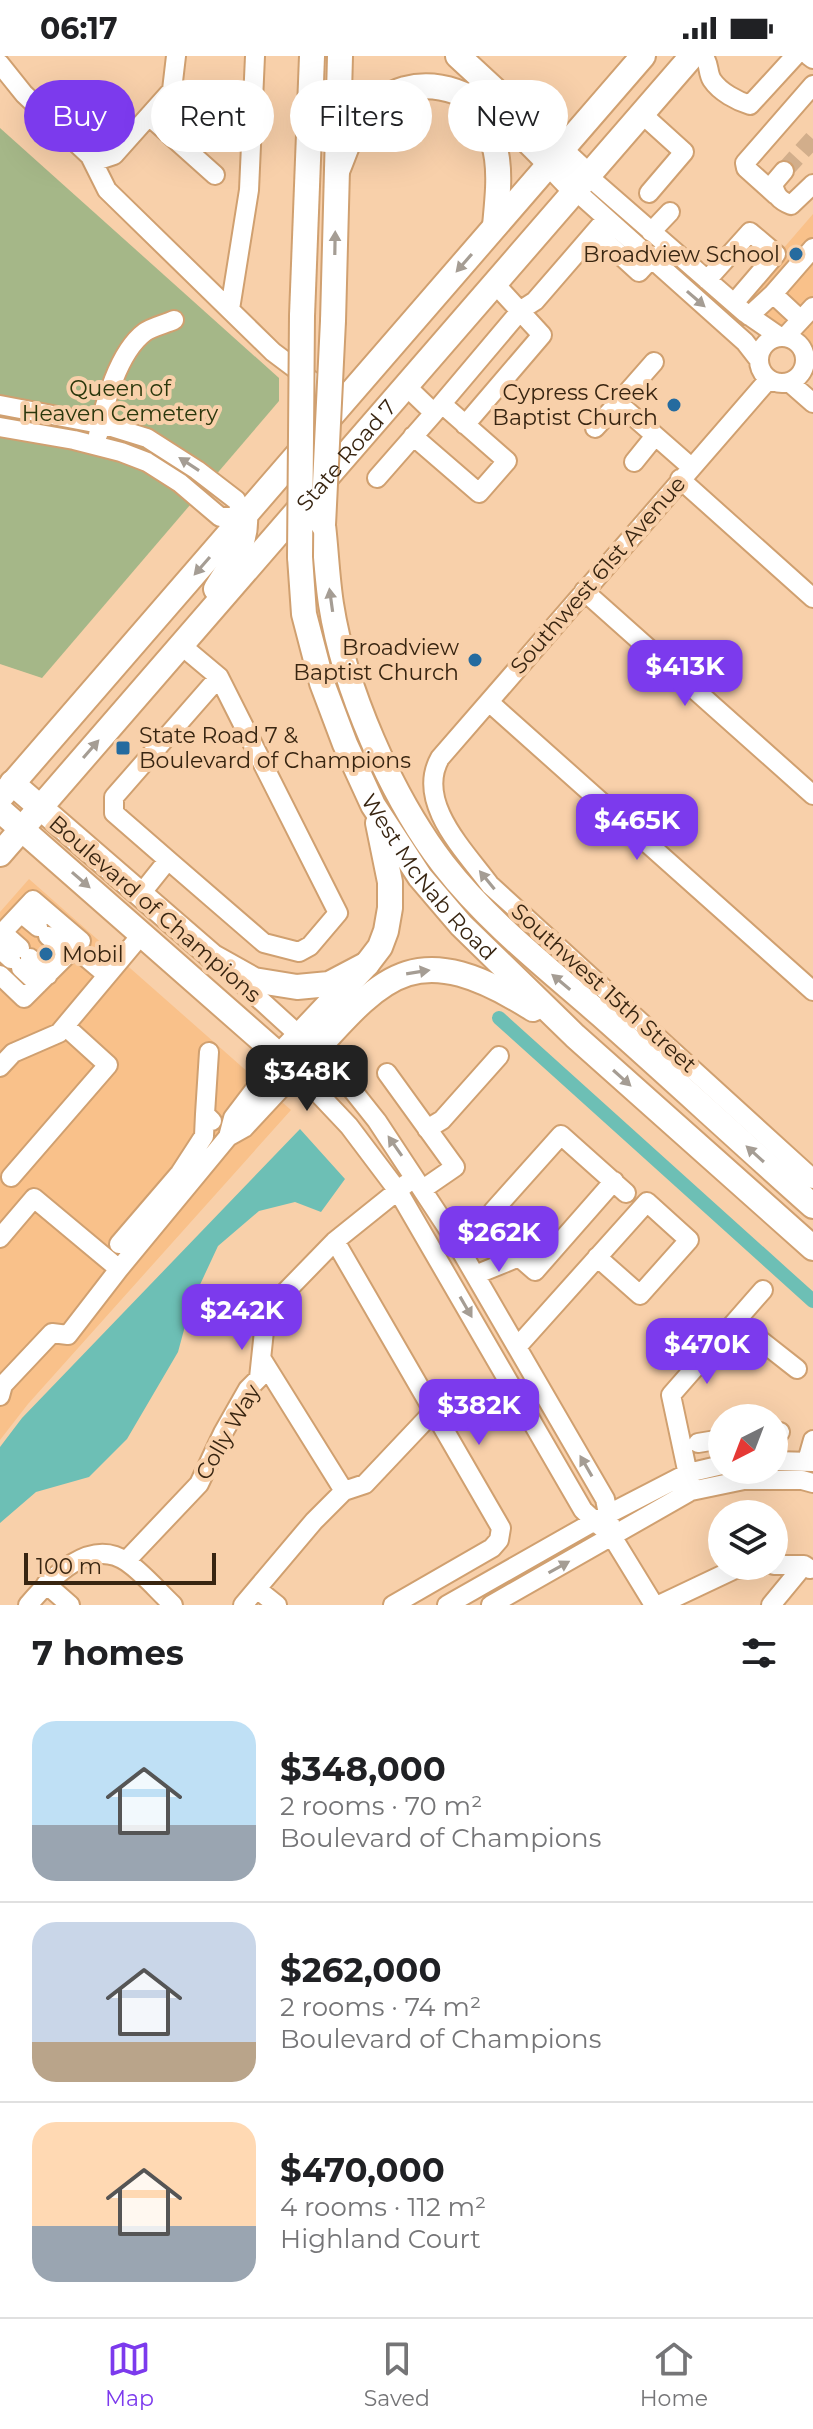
<!DOCTYPE html>
<meta charset="utf-8">
<style>
body{margin:0;font-family:Montserrat,sans-serif;background:#f2f2f2;color:#202124;height:100vh;display:flex;flex-direction:column;font-size:30px;white-space:nowrap}
*{box-sizing:border-box;margin:0}
p{font-size:26px;color:#757577}
.icon{flex:none;width:44px;height:44px;fill:none;stroke:currentColor;stroke-width:2;stroke-linecap:round;stroke-linejoin:round}
.map{position:relative;height:1549px;overflow:hidden}
.side{display:flex;flex-direction:column;background:#fff;flex:1}
.side>*{flex:none}
.guide{position:absolute;left:24px;top:24px;width:766px;height:72px;display:flex;gap:16px}
.needle{width:52px;rotate:222deg}
.fabs{position:absolute;left:708px;top:1348px;display:grid;gap:16px}
.fabs a{display:grid;place-items:center;width:80px;height:80px;border-radius:50%;background:#fff;box-shadow:0 8px 32px #0002;font-size:40px}
.scale{position:absolute;left:24px;bottom:20px;width:192px;box-sizing:border-box;padding-left:8px;border:4px solid #382511;border-top:0;font-size:22px;line-height:28px;white-space:nowrap;color:#382511;-webkit-text-stroke:6px #f8d0aa;paint-order:stroke}
.price{position:absolute;translate:-50% -68px;padding:0 18px;border-radius:16px;background:#7c3aed;color:#fff;font-size:26px;line-height:52px;filter:drop-shadow(0 2px 4px #0008)}
.price::after{content:'';position:absolute;left:50%;top:48px;width:24px;height:18px;margin-left:-12px;background:inherit;clip-path:polygon(0 0,100% 0,50% 100%)}
.price.active{background:#222;color:#fff}
ul{padding:0;list-style:none}
li{display:flex;align-items:center;gap:24px;height:200px;padding:0 32px}
li+li{border-top:2px solid #e0e0e0}
li span{display:grid;place-items:center;flex:none;width:224px;height:160px;border-radius:24px;color:#555}
li>.icon{margin-inline-start:auto}
span .icon{width:96px;height:96px;fill:#fffc;stroke-width:1}
li b{font-size:34px}
h2{display:flex;justify-content:space-between;align-items:center;height:96px;padding:0 32px;font-size:34px}
.tag{padding:0 28px;border-radius:36px;background:#fff;box-shadow:0 8px 32px #0002;font-size:28px;line-height:72px}
.tag.active{background:#7c3aed;color:#fff}
.status{display:flex;justify-content:space-between;align-items:center;height:56px;padding:0 40px;background:#fff;direction:ltr}
.status svg{height:22px;fill:currentColor}
.dock{display:flex;justify-content:space-around;align-items:center;height:112px;border-top:2px solid #e0e0e0;background:#fff;font-size:22px;color:#757577}
.dock a{display:grid;justify-items:center;gap:4px}
.dock .active{color:#7c3aed}
.map>svg:first-child{display:block}
</style>
<div class="status"><b>06:17</b><svg viewBox="0 0 49 12"><path d="M0 12V9h3v3zM5 12V6h3v6zM10 12V3h3v9zM15 12V0h3v12zM26 1h20v11H26zM47 4h2v5h-2z"/></svg></div>
<div class="map">
<svg width="813" height="1549" viewBox="0 0 813 1549">
<rect width="100%" height="100%" fill="#f8d0aa"/>
<!-- built -->
<path fill="#f9c18a" d="M813,158V299L744,238Z
M29,823L291,1054L28,1348L0,1384V856Z"/>
<!-- green -->
<path fill="#a5b788" d="M0,72L279,322V345L42,622L0,608Z"/>
<!-- water -->
<path fill="#6dbfb5" d="M300,1073L345,1123L321,1156L295,1146L259,1155L218,1190L191,1248L178,1296L127,1383L89,1421L36,1436L0,1467V1391L22,1362Z"/>
<g fill="none" stroke-linecap="round" stroke-linejoin="round">
<!-- canal -->
<path stroke="#6dbfb5" stroke-width="14" d="M499,962L813,1245"/>
<!-- minor-tunnel -->
<path stroke="#d2ae8b" stroke-width="18" stroke-dasharray="18 9" stroke-linecap="butt" d="M784,115L813,83"/>
<!-- minor casing -->
<g stroke="#d0a070" stroke-width="22">
<path id="minor" d="M703,0C710,7 707,16 712,24C720,36 737,45 750,49L795,0
M809,0L813,3
M0,8L24,38L90,100L107,134L273,296L337,344
M642,58L684,96L649,137
M149,60L215,119
M93,106L114,99L172,34L176,0
M784,115L773,128C776,140 779,144 791,149L813,128
M588,120L744,256L780,281
M576,135L745,286L759,304
M776,139L746,112L745,107L813,29
M595,176L639,216L651,203L660,198
M651,176L670,156
M707,224L750,176L776,198L734,247
M773,238L801,264
M230,253L249,134L255,0
M749,260L773,238L813,192
M785,281L813,251
M759 304a23 23 0 1 1 46 0a23 23 0 1 1-46 0Z
M769,323L440,702C415,746 465,795 490,829L813,1123
M789,326L813,347
M618,347L654,306
M0,349L105,369L147,382L197,414L236,444L245,461H220L180,427L147,406L121,396L74,384L0,371
M434,357L521,254L535,245L606,163
M465,369L542,279L495,228
M595,372L618,347L691,411
M98,379C104,349 118,296 145,276C152,271 165,268 174,264
M413,380L479,437L507,405L442,348
M634,406L655,380
M377,422L434,357L407,331
M680,423L813,542
M584,535L813,739
M489,646L813,935
M168,804L114,757V741L219,621
M140,839L168,804L264,887L299,896L310,890L338,857L219,621L182,590
M21,857L38,871
M3,877L20,892
M0,879L33,844L81,885L24,942L0,919
M48,880L69,898
M75,892L107,919
M0,893L11,903
M30,902L48,919
M21,912L38,928
M234,920L334,1011L377,1065L450,1176L605,1443L613,1482
M209,996L205,1058L212,1065
M0,1011L13,997L59,977L142,878
M387,1017L455,1111L423,1133
M427,1073L442,1064L499,1000
M228,1081L233,1062L280,1000
M11,1121L108,1009L65,970
M0,1182L34,1142L119,1213L228,1081L244,1072L297,1015L349,1070L398,1135L583,1454L613,1482L654,1549
M335,1185L501,1472L499,1484L492,1492L393,1549
M119,1188L180,1117L204,1080L205,1058
M519,1201L535,1215L614,1125
M475,1219L519,1201L493,1155L561,1079L626,1137
M736,1265L797,1313
M517,1291L647,1146L689,1184L640,1239L597,1201
M263,1305L344,1435
M0,1340L3,1329L52,1277L68,1279L119,1213
M774,1377L780,1376
M698,1387L722,1383
M774,1405L813,1406
M807,1405L813,1384
M690,1428L671,1339L763,1234
M126,1505L199,1428L223,1377L248,1333L259,1322L266,1256L335,1185L406,1128
M774,1509H804L810,1513
M46,1528L70,1549
M257,1533L277,1549
M28,1549C51,1522 90,1480 127,1506C143,1517 158,1535 173,1549
M243,1549L314,1465L344,1435L365,1428L434,1355
M447,1549L595,1465L688,1417L722,1409
M491,1549L691,1435L744,1424H802L813,1427
M659,1549L735,1513L761,1510
M771,1549L804,1509"/>
</g>
<!-- major casing -->
<g stroke="#d0a070" stroke-width="28">
<g id="major">
<path d="M458,0L588,120"/>
<path d="M473,50C505,87 499,125 495,170"/>
<path d="M337,115C344,99 350,78 360,64C371,50 388,38 405,33C474,15 532,91 576,135"/>
<path d="M302,260L312,0"/>
<path d="M333,265L340,0"/>
<path d="M323,469C326,495 327,522 331,548C344,632 391,740 443,808C488,866 546,911 601,959C672,1022 742,1087 813,1150"/>
<path id="s1" d="M300,501L304,558L322,627L345,688L373,749L420,821L461,869L575,980L813,1192"/>
<path d="M216,533C230,510 247,489 245,461"/>
<path d="M12,727L213,901L254,924L297,931L329,928L367,908"/>
<path d="M0,742L643,0"/>
<path d="M0,754L297,1015C381,923 409,875 533,953"/>
<path id="s2" d="M0,798L692,0"/>
<path d="M280,1000L367,908L380,891L386,875L390,852V826L378,767"/>
</g>
</g>
<!-- minor -->
<use href="#minor" stroke="#fff" stroke-width="18"/>
<!-- major -->
<use href="#major" stroke="#fff" stroke-width="24"/>
<!-- major-bridge casing -->
<g stroke="#d0a070" stroke-width="28" stroke-linecap="butt">
<path id="major-bridge" d="M323,469L333,265
M300,501L302,260"/>
</g>
<!-- major-bridge -->
<use href="#major-bridge" stroke="#fff" stroke-width="24"/>
</g>
<!-- one-way arrows -->
<defs><path id="oneway-solid" d="M-6-.8H1V-3.2L6.5 0L1 3.2V.8H-6Z" transform="scale(2)"/></defs>
<g fill="#a59d94">
<use href="#oneway-solid" transform="translate(335 187) rotate(-89)"/>
<use href="#oneway-solid" transform="translate(464 207) rotate(131)"/>
<use href="#oneway-solid" transform="translate(696 243) rotate(41)"/>
<use href="#oneway-solid" transform="translate(189 408) rotate(-147)"/>
<use href="#oneway-solid" transform="translate(202 510) rotate(131)"/>
<use href="#oneway-solid" transform="translate(331 544) rotate(-98)"/>
<use href="#oneway-solid" transform="translate(91 693) rotate(-49)"/>
<use href="#oneway-solid" transform="translate(81 824) rotate(41)"/>
<use href="#oneway-solid" transform="translate(487 824) rotate(-129)"/>
<use href="#oneway-solid" transform="translate(418 916) rotate(-9)"/>
<use href="#oneway-solid" transform="translate(561 926) rotate(-140)"/>
<use href="#oneway-solid" transform="translate(622 1022) rotate(42)"/>
<use href="#oneway-solid" transform="translate(395 1090) rotate(-125)"/>
<use href="#oneway-solid" transform="translate(755 1098) rotate(-138)"/>
<use href="#oneway-solid" transform="translate(466 1251) rotate(60)"/>
<use href="#oneway-solid" transform="translate(586 1410) rotate(-120)"/>
<use href="#oneway-solid" transform="translate(559 1511) rotate(-29)"/>
</g>
<!-- markers -->
<g fill="#256b9f" stroke="#f8d0aa" stroke-width="3">
<circle cx="796" cy="198" r="8"/>
<circle cx="674" cy="349" r="8"/>
<circle cx="475" cy="604" r="8"/>
<rect x="115" y="684" width="16" height="16" rx="4"/>
<circle cx="46" cy="898" r="8"/>
</g>
<g text-anchor="middle" dominant-baseline="central" stroke-width="8" stroke-linejoin="round" paint-order="stroke">
<!-- poi labels -->
<g font-size="22" fill="#382511" stroke="#f8d0aa" text-anchor="end">
<text x="780" y="198">Broadview School</text>
<text x="658" y="336">Cypress Creek<tspan x="658" dy="25">Baptist Church</tspan></text>
<text x="459" y="591">Broadview<tspan x="459" dy="25">Baptist Church</tspan></text>
<text x="139" y="679" text-anchor="start">State Road 7 &amp;<tspan x="139" dy="25">Boulevard of Champions</tspan></text>
<text x="62" y="898" text-anchor="start">Mobil</text>
</g>
<!-- park labels -->
<g font-size="22" fill="#2a370c" stroke="#f8d0aa">
<text x="120" y="332">Queen of<tspan x="120" dy="25">Heaven Cemetery</tspan></text>
</g>
<!-- street labels -->
<g font-size="22" fill="#382511" stroke="#f8d0aa">
<text stroke="none"><textPath href="#s2" startOffset="528">State Road 7</textPath></text>
<text transform="translate(598 519) rotate(-49)">Southwest 61st Avenue</text>
<text stroke="none"><textPath href="#s1" startOffset="352">West McNab Road</textPath></text>
<text transform="translate(155 853) rotate(41)">Boulevard of Champions</text>
<text transform="translate(604 932) rotate(42)">Southwest 15th Street</text>
<text transform="translate(228 1376) rotate(-60)">Colly Way</text>
</g>
</g>
</svg>
<div class="fabs">
<a><svg class="needle" viewBox="-14 -14 28 28"><path d="M0-13l5 13h-10z" fill="#e53935"/><path d="M0 13l5-13h-10z" fill="#757577"/></svg></a>
<a><svg class="icon" aria-label="layers" viewBox="0 0 24 24"><path d="M12 4l9 5-9 5-9-5zM3 14l9 5 9-5"/></svg></a>
</div>
<div class="scale">100 m</div>
<b class="price" style="left:685px;top:652px">$413K</b>
<b class="price" style="left:637px;top:806px">$465K</b>
<b class="price active" style="left:307px;top:1057px">$348K</b>
<b class="price" style="left:499px;top:1218px">$262K</b>
<b class="price" style="left:242px;top:1296px">$242K</b>
<b class="price" style="left:707px;top:1330px">$470K</b>
<b class="price" style="left:479px;top:1391px">$382K</b>
<div class="guide">
<a class="tag active">Buy</a>
<a class="tag">Rent</a>
<a class="tag">Filters</a>
<a class="tag">New</a>
</div>
</div>
<section class="side">
<h2>7 homes<svg class="icon" aria-label="filters" viewBox="0 0 24 24"><path d="M4 7h16M4 17h16"/><circle cx="9" cy="7" r="2"/><circle cx="15" cy="17" r="2"/></svg></h2>
<ul>
<li><span style="background:linear-gradient(#bfe0f5 65%,#9aa5b1 0)"><svg class="icon" aria-label="home" viewBox="0 0 24 24"><path d="M3 11l9-7 9 7M6 9v11h12V9"/></svg></span><div><b>$348,000</b><p>2 rooms · 70 m²</p><p>Boulevard of Champions</p></div></li>
<li><span style="background:linear-gradient(#c9d6e8 75%,#b9a48a 0)"><svg class="icon" aria-label="home" viewBox="0 0 24 24"><path d="M3 11l9-7 9 7M6 9v11h12V9"/></svg></span><div><b>$262,000</b><p>2 rooms · 74 m²</p><p>Boulevard of Champions</p></div></li>
<li><span style="background:linear-gradient(#ffd9b3 65%,#9aa5b1 0)"><svg class="icon" aria-label="home" viewBox="0 0 24 24"><path d="M3 11l9-7 9 7M6 9v11h12V9"/></svg></span><div><b>$470,000</b><p>4 rooms · 112 m²</p><p>Highland Court</p></div></li>
</ul>
</section>
<nav class="dock">
<a class="active"><svg class="icon" aria-label="map" viewBox="0 0 24 24"><path d="M3 6l6-2 6 2 6-2v14l-6 2-6-2-6 2zM9 4v14M15 6v14"/></svg>Map</a>
<a><svg class="icon" aria-label="saved" viewBox="0 0 24 24"><path d="M7 4h10v16l-5-4-5 4z"/></svg>Saved</a>
<a><svg class="icon" aria-label="home" viewBox="0 0 24 24"><path d="M3 11l9-7 9 7M6 9v11h12V9"/></svg>Home</a>
</nav>
